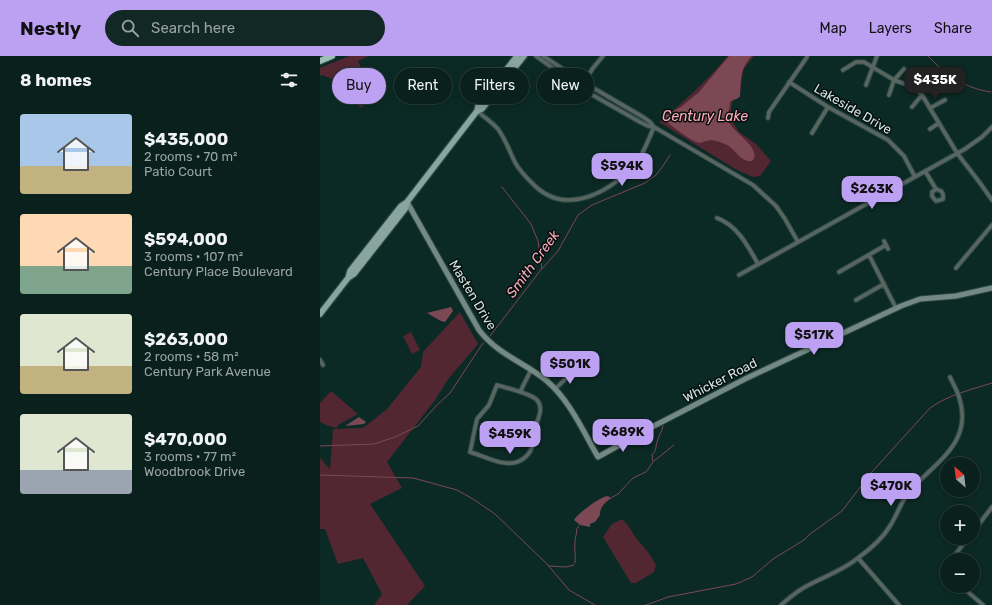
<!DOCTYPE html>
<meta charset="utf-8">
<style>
body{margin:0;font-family:Rubik,sans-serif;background:#122825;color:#f1f3f6;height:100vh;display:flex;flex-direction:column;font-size:15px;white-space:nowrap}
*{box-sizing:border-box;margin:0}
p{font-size:13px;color:#99a3a3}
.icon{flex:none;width:22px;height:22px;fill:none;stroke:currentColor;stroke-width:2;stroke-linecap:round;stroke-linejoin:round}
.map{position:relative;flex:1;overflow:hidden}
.side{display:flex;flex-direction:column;background:#09201c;width:320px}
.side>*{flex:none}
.banner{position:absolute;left:12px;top:12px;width:380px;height:36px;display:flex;gap:8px}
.needle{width:26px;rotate:332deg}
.controls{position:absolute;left:620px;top:401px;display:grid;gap:8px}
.controls a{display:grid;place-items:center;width:40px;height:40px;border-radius:50%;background:#09201c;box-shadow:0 2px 10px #0003,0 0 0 1px #293e3b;font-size:20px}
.price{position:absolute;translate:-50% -34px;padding:0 9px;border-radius:8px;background:#bca0f2;color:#111;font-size:13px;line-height:26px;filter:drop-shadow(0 1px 2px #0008)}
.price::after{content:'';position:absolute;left:50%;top:24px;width:12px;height:9px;margin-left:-6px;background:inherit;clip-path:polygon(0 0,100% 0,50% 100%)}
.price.active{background:#222;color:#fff}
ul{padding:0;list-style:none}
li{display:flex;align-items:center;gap:12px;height:100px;padding:0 20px}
li span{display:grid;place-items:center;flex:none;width:112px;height:80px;border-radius:4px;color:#555}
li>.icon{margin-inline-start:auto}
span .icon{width:48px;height:48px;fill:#fffc;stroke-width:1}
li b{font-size:17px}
h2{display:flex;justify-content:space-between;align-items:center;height:48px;padding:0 20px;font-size:17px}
.chip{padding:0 14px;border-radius:18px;background:#09201c;box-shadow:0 2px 10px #0003,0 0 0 1px #293e3b;font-size:14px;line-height:36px}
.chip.active{background:#bca0f2;color:#111}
header{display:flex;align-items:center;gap:24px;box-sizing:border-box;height:56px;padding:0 20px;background:#bca0f2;color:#111}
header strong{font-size:19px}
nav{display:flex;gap:22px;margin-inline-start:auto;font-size:14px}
.search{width:280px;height:36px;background:#122825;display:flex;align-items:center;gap:10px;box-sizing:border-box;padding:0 14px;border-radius:22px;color:#99a3a3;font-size:15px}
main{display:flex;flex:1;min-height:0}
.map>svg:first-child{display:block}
</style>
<header>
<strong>Nestly</strong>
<div class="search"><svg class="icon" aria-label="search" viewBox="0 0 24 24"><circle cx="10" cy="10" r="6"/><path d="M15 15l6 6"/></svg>Search here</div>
<nav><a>Map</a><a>Layers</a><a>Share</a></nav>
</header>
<main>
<section class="side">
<h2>8 homes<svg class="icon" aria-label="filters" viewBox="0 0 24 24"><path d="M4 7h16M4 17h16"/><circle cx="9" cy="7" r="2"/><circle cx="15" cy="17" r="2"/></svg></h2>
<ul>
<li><span style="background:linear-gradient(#a9c7e8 65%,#c2b280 0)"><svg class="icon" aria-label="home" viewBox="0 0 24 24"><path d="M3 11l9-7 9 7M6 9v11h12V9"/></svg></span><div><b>$435,000</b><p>2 rooms · 70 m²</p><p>Patio Court</p></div></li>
<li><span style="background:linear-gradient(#ffd9b3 65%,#7fa58c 0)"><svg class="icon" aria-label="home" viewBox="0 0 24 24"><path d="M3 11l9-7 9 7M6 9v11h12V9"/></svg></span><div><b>$594,000</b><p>3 rooms · 107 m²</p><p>Century Place Boulevard</p></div></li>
<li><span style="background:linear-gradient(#dfe7d0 65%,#c2b280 0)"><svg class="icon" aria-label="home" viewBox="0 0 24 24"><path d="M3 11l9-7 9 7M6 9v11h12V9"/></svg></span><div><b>$263,000</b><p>2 rooms · 58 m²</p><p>Century Park Avenue</p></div></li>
<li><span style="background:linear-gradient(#dfe7d0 70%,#9aa5b1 0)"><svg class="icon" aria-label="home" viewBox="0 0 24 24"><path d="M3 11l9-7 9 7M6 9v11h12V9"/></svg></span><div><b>$470,000</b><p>3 rooms · 77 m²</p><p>Woodbrook Drive</p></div></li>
</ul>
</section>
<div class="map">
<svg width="672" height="549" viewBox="0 0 672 549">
<rect width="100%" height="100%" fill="#0c2a25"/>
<!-- green -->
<path fill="#522732" d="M29,0H49L38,5L41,12L61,33L41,52C31,44 25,31 14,24C11,22 6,21 2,19L0,20V12Z
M408,0H434L423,14L420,39L412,46L410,62L419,76L436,88L451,105L440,120L433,121L415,113L339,66C364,46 387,24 408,0Z
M140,256L158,288L129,322L115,344L67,406L82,432L50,448L105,530L87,549H54L62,538L43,502L18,508L5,473H0V402L10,413L13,373L43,372L67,353L101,311L103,296Z
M91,276L100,294L92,298L83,280Z
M11,335L38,358L18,369L17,372L6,369L0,366V347Z
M300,464H303C309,469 312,476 316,482C324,492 330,497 336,509L334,516L316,527H311L283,481L292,468Z"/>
<!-- water -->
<path fill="#7b4854" d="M409,0H432C420,11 421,25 420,40C418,44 413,43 410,46C410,54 405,61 410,68C416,78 443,94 432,105C420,106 416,94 407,89C401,86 392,83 386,85C384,85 382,87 380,87C373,87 349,68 343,63L346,59L361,51L379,36Z
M131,251L133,255L125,266L121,265L107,257Z
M39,361L46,366L44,368L25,370Z
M287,440L290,441V443C285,446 279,453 280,459L275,466L270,468V471L260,469L254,464C258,457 279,442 287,440Z"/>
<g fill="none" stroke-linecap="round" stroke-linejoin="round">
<!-- stream -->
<path stroke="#7b4854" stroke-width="1" d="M608,0C625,18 646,33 671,36
M182,131L211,168L218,185L222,213
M170,280L220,215L238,195L258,159L272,149L325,127L336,119L343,110L350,99
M0,390L54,388L75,381L98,370L117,349L130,337L163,287
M334,405L354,389
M0,419L93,422L137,434L153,443L175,458L227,508L249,534L275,549
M289,443L298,438L313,422L326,416L333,406L332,399C337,393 335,393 337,386C338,381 342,376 343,370
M255,507C256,500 254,493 255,486C255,481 257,478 257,472L259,470
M229,510L246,511L254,509
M326,549L348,541L416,528L432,521L453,503L484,484L490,478L522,455L551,417L610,352C628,339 650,334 672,327"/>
<!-- street casing -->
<g stroke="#2c4843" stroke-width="5.5">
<path id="street" d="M216,0L262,33L320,66L328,70L334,71L433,129L456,150L465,163L478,186
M223,0L263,26L323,61L330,66L334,71
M523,14L536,6H544L574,24L596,32L602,39L637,97L660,127L672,144
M469,26L508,51L568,84L584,100L595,121
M263,28L273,12L283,0
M546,29L557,0
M596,32C599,27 603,21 610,24
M569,39L574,24L584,13
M592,51L602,39
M610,52L625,44
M157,55C164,61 172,66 178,73C186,84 190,97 196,108C200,115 206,121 212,127C246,163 293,135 318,104C325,94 329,82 334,71
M448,62L449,56L487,1
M610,73L619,67
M492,77L508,51
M605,115L616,133L621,135L623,138V143L616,145L612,140V136L616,133
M397,162C417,169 428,190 438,208
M564,185L568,193
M549,199L576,252
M636,212L672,169
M519,216L566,189
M419,219L645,93L662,81L672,71
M536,244L564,228
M0,304L3,309
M177,329C186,332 210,337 217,344C225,353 216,366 214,376C213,379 214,382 213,385C213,394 206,403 197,406C183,411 164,400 150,396L157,363L169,349Z
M235,333L255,314
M200,336L211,314
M653,476L672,451
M538,502L579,549
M631,504L648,482
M627,510L626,514L627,517
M641,530L663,549
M461,549C469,542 476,536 485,531C503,521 522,515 538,502C549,494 563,482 570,470C577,459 581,446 589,436C615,406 654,387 639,341C637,334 633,328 630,321"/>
</g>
<!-- secondary casing -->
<g stroke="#2c4843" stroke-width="7">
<path id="secondary" d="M87,146L159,274C178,299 204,306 227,325C250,345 263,375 278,401L328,373L427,322L581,250L600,243L636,240L672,232"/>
</g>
<!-- primary casing -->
<g stroke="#2c4843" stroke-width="8">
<path id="primary" d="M157,55L162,53L204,0
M28,222L34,218L85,153L87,146
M0,258L28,222L30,215L81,150L87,146L157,55L158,50L197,0"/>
</g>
<!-- highway casing -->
<g stroke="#2c4843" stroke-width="8">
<path id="highway" d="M0,5L12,0"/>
</g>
<!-- street -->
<use href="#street" stroke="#586561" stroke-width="3.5"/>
<!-- secondary -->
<use href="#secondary" stroke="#748984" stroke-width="5"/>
<!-- primary -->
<use href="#primary" stroke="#8aa59f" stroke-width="5.5"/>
<!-- highway -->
<use href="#highway" stroke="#9ebfb7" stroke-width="6"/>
</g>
<g text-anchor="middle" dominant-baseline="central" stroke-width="3" stroke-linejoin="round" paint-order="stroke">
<!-- street labels -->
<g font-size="13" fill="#d3e3df" stroke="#05100e">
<text transform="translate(533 53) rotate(30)">Lakeside Drive</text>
<text transform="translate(153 239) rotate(59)">Masten Drive</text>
<text transform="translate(400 324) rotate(-27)">Whicker Road</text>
</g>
<!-- water labels -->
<g font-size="14" font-style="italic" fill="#feaabd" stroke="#05100e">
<text x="385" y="60">Century Lake</text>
<text transform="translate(213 208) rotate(-54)">Smith Creek</text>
</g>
</g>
</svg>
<div class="controls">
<a><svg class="needle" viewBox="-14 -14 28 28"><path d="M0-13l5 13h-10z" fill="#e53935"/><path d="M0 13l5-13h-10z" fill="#99a3a3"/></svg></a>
<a>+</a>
<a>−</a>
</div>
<b class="price active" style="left:615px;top:45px">$435K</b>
<b class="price" style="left:302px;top:131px">$594K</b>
<b class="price" style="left:552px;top:154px">$263K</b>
<b class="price" style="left:494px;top:300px">$517K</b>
<b class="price" style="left:250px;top:329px">$501K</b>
<b class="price" style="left:303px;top:397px">$689K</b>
<b class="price" style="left:190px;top:399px">$459K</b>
<b class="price" style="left:571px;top:451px">$470K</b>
<div class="banner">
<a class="chip active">Buy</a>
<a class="chip">Rent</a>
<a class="chip">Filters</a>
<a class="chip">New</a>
</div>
</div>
</main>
